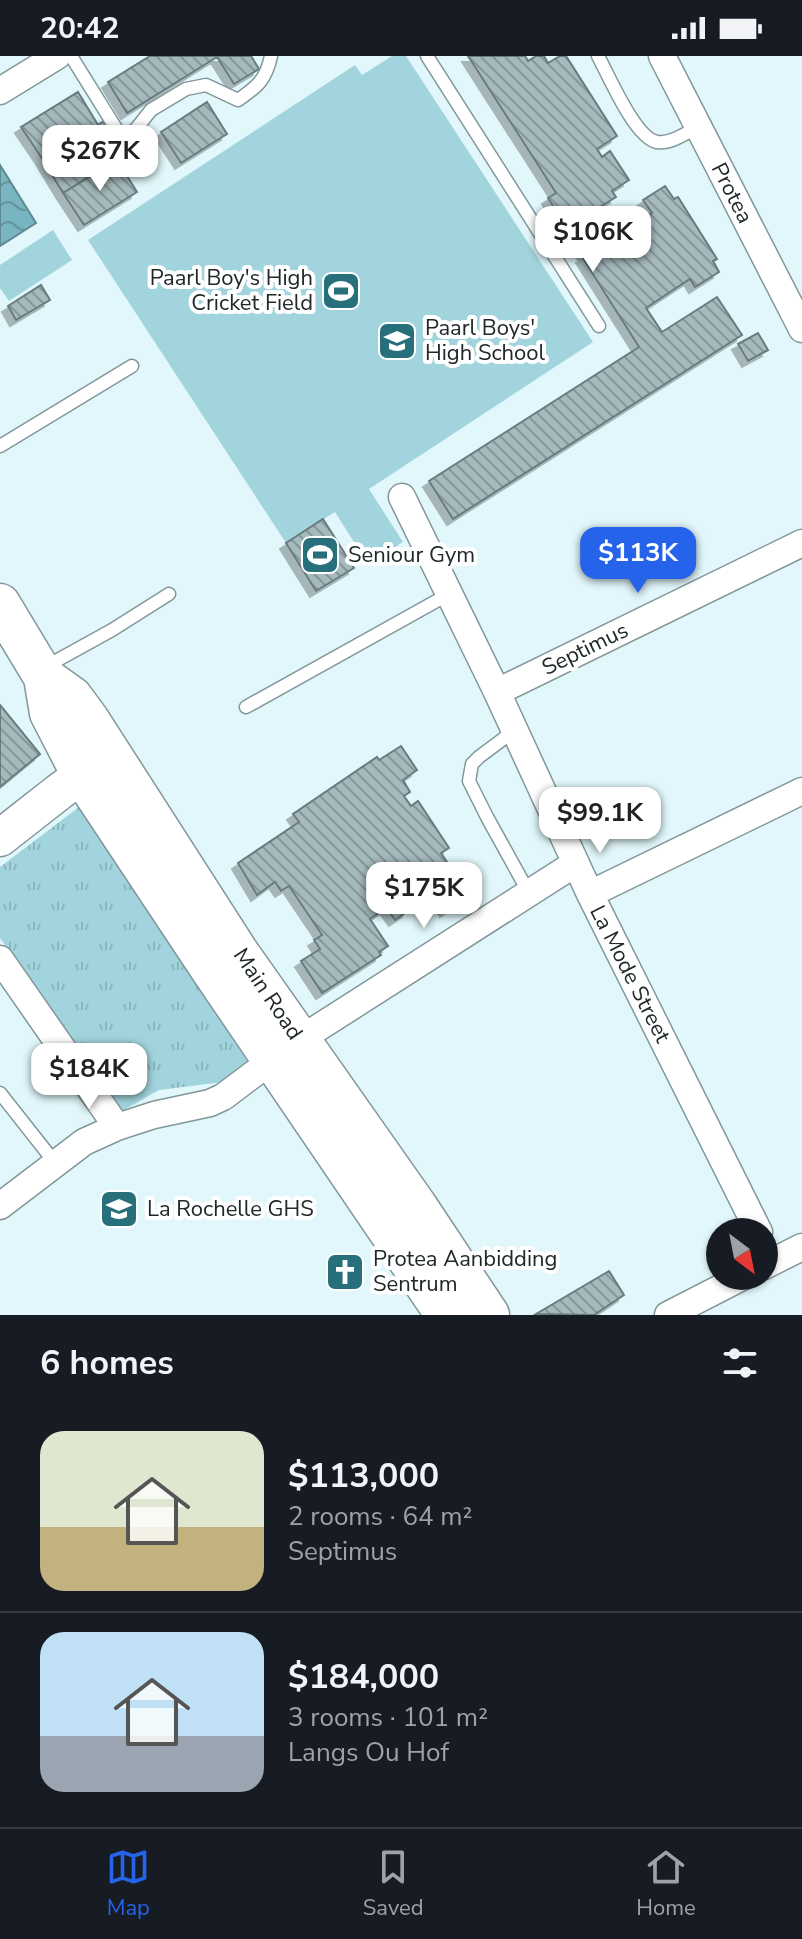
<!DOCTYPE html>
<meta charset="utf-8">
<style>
body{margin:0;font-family:"Nunito Sans",sans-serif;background:#20242c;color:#f1f3f6;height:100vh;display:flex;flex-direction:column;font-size:30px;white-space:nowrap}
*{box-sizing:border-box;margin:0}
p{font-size:26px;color:#9ea1a6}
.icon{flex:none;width:44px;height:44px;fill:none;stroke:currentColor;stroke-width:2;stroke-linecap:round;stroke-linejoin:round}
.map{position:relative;height:1259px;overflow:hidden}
.panel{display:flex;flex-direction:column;background:#171b24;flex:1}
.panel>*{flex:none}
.needle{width:52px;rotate:148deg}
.tools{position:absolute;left:706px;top:1162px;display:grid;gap:16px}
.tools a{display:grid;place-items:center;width:72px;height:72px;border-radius:50%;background:#171b24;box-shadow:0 2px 6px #0004;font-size:40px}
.price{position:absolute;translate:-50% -68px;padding:0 18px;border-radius:16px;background:#fff;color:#222;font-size:26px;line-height:52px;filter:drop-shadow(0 2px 4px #0008)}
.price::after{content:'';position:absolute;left:50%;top:48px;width:24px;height:18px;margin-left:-12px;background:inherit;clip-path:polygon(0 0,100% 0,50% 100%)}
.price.active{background:#2563eb;color:#fff}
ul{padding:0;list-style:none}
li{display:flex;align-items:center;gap:24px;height:200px;padding:0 40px}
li+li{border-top:2px solid #363941}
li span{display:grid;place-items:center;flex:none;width:224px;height:160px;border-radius:24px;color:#555}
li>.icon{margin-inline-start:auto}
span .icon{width:96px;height:96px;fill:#fffc;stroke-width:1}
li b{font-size:34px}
h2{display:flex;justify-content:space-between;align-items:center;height:96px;padding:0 40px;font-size:34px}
.status{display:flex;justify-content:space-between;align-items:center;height:56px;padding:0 40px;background:#171b24;direction:ltr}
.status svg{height:22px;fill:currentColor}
.tab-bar{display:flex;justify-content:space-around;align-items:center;height:112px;border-top:2px solid #363941;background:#171b24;font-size:22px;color:#9ea1a6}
.tab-bar a{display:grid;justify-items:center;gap:4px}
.tab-bar .active{color:#2563eb}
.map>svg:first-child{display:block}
</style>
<div class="status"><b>20:42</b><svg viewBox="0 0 49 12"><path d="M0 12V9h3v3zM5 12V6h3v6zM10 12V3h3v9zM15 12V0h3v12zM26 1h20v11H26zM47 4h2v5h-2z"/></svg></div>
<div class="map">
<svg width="802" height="1259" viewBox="0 0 802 1259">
<defs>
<pattern id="park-tufts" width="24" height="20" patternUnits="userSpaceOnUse" patternTransform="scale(2)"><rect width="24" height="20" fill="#a2d4dd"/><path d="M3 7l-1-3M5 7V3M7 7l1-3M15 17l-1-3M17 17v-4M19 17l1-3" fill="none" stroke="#8bb6be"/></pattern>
<pattern id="water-waves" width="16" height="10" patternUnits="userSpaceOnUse" patternTransform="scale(2)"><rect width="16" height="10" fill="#79b5c0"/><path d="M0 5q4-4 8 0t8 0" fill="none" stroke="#63939c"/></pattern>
<pattern id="building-back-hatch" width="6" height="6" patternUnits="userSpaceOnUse" patternTransform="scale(2)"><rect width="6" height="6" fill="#a5babd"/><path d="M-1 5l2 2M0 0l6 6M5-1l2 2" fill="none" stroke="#86979a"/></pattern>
<filter id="shadow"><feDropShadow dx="-6" dy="6" stdDeviation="0" flood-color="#0004"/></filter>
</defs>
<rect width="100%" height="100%" fill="#e1f7fb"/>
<!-- grass -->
<path fill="#a2d4dd" d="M392,0H406L593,286L369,433L403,486L368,508L335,456L286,487L88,184L355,9L362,19Z
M53,174L72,204L9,245L0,232V209Z"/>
<!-- park -->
<path fill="url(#park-tufts)" d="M83,748L269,1002L239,1024L159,1034L122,1055L0,882V811Z"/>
<!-- water -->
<path fill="url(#water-waves)" stroke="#5e8b93" stroke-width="2" d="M0,109L36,167L0,190Z"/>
<!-- building -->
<path fill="url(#building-back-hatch)" stroke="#687b7f" stroke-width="2" filter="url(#shadow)" d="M150,0H251L259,13L234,28L217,1L127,57L108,26Z
M468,0H525L528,5L536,0H544L548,7L560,0H566L617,80L597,93L602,101L610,95L629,124L612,135L616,141L579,164L597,193L652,157L643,144L665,130L674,143L678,141L717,203L713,205L719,216L695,231L690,223L646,252L662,276L717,241L742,279L453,463L429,425L639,291L582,201L585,200L548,142L556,137Z
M78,36L98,69L43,104L21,71Z
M207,46L227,78L181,107L161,76Z
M104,65L125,98L63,137L43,104Z
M117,104L137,136L84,169L63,137Z
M41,229L50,244L16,264L8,250Z
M758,277L768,294L748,305L738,288Z
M323,463L354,512L316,535L286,487Z
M0,649L40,698L0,731Z
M401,690L417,714L403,724L410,736L404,740L411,750L418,745L449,792L441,797L470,840L446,855L427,826L400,844L408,855L395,864L386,852L370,863L388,890L379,896L381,899L322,937L301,905L320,893L314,884L322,879L289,830L281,835L275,826L257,839L238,807L299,766L293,758L377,701L379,704Z
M609,1215L624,1239L594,1259L536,1258Z"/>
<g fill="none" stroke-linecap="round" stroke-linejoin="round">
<!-- service casing -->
<g stroke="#83979b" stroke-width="15">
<path id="service" d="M71,0L117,74L126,80L136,73L151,54L186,33L206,29L238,44C257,31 266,24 271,0
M427,0L599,270
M598,0C609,20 635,82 657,86C671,88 686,77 698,71
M0,390L132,310
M45,611L112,574L169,538
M246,651L449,538
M515,674L479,701L472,708L469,725L487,761L529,837
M0,1037L56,1108"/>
</g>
<!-- minor casing -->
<g stroke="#83979b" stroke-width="29">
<path id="minor" d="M662,0L802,273
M0,35L57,0
M402,441L497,636L590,838L759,1176
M497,636L802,487
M590,838L802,735
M0,903L117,1071
M0,1150L84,1086L117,1071L154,1059L210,1047L223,1041L299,984L576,807
M764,1210L802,1191
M668,1259L744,1220"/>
</g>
<!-- secondary casing -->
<g stroke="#83979b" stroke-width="39">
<path id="secondary" d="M0,782L60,735L104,703"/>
</g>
<!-- primary casing -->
<g stroke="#83979b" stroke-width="43">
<path id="primary" d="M0,548L44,621L50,657L82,719L210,912L446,1259
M44,621L72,641L89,664L238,896L416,1149L489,1259"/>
</g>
<!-- service -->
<use href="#service" stroke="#fff" stroke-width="12"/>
<!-- minor -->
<use href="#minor" stroke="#fff" stroke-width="26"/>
<!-- secondary -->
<use href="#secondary" stroke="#fff" stroke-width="36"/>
<!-- primary -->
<use href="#primary" stroke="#fff" stroke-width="40"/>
</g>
<!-- icons -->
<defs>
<g id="stadium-square" transform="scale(2)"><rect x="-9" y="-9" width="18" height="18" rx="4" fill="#276f7a" stroke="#fff"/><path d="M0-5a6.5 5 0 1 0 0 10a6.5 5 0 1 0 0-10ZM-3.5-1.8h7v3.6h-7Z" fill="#fff"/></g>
<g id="school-square" transform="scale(2)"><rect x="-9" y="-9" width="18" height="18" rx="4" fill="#276f7a" stroke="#fff"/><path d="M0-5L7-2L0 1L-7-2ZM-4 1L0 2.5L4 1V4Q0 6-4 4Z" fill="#fff"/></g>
<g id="church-square" transform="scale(2)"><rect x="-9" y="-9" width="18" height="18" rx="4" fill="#276f7a" stroke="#fff"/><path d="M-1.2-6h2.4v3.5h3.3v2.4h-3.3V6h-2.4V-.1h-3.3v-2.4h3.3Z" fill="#fff"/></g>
</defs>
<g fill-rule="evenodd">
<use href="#stadium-square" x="341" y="235"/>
<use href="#school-square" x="397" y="285"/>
<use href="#stadium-square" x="320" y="499"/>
<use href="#school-square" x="119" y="1153"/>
<use href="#church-square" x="345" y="1216"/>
</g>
<g text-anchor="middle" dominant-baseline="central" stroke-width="8" stroke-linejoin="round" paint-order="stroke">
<!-- street labels -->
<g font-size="22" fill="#202829" stroke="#fff">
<text transform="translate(732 137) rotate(63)">Protea</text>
<text transform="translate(585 593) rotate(-26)">Septimus</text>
<text transform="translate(630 918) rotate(63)">La Mode Street</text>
<text transform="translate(268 938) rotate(56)">Main Road</text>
</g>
<!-- poi labels -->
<g font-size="22" fill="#202829" stroke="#fff" text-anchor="start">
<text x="313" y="222" text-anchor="end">Paarl Boy's High<tspan x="313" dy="25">Cricket Field</tspan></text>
<text x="425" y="272">Paarl Boys'<tspan x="425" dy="25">High School</tspan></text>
<text x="348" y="499">Seniour Gym</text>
<text x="147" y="1153">La Rochelle GHS</text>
<text x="373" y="1203">Protea Aanbidding<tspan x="373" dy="25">Sentrum</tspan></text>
</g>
</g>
</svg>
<div class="tools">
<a><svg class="needle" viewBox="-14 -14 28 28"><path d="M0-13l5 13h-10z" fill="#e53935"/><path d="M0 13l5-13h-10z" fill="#9ea1a6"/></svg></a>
</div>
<b class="price" style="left:100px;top:137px">$267K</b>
<b class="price" style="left:593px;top:218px">$106K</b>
<b class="price active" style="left:638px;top:539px">$113K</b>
<b class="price" style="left:600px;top:799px">$99.1K</b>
<b class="price" style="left:424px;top:874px">$175K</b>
<b class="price" style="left:89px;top:1055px">$184K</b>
</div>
<section class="panel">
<h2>6 homes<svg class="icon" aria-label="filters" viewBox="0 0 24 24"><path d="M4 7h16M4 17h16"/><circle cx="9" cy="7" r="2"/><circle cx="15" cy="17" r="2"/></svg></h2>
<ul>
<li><span style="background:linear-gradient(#dfe7d0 60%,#c2b280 0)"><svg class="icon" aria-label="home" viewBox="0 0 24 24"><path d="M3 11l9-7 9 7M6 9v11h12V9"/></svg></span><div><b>$113,000</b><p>2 rooms · 64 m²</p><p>Septimus</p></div></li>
<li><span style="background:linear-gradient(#bfe0f5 65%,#9aa5b1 0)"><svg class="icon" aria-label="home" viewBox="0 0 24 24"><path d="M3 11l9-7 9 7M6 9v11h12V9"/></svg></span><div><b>$184,000</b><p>3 rooms · 101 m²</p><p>Langs Ou Hof</p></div></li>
</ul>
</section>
<nav class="tab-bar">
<a class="active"><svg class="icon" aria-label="map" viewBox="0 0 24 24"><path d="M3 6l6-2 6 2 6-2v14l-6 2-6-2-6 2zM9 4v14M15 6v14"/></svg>Map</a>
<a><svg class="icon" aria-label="saved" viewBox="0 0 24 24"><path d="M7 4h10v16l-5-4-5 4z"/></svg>Saved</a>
<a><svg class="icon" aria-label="home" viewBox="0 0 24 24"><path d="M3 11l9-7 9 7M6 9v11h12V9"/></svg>Home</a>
</nav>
